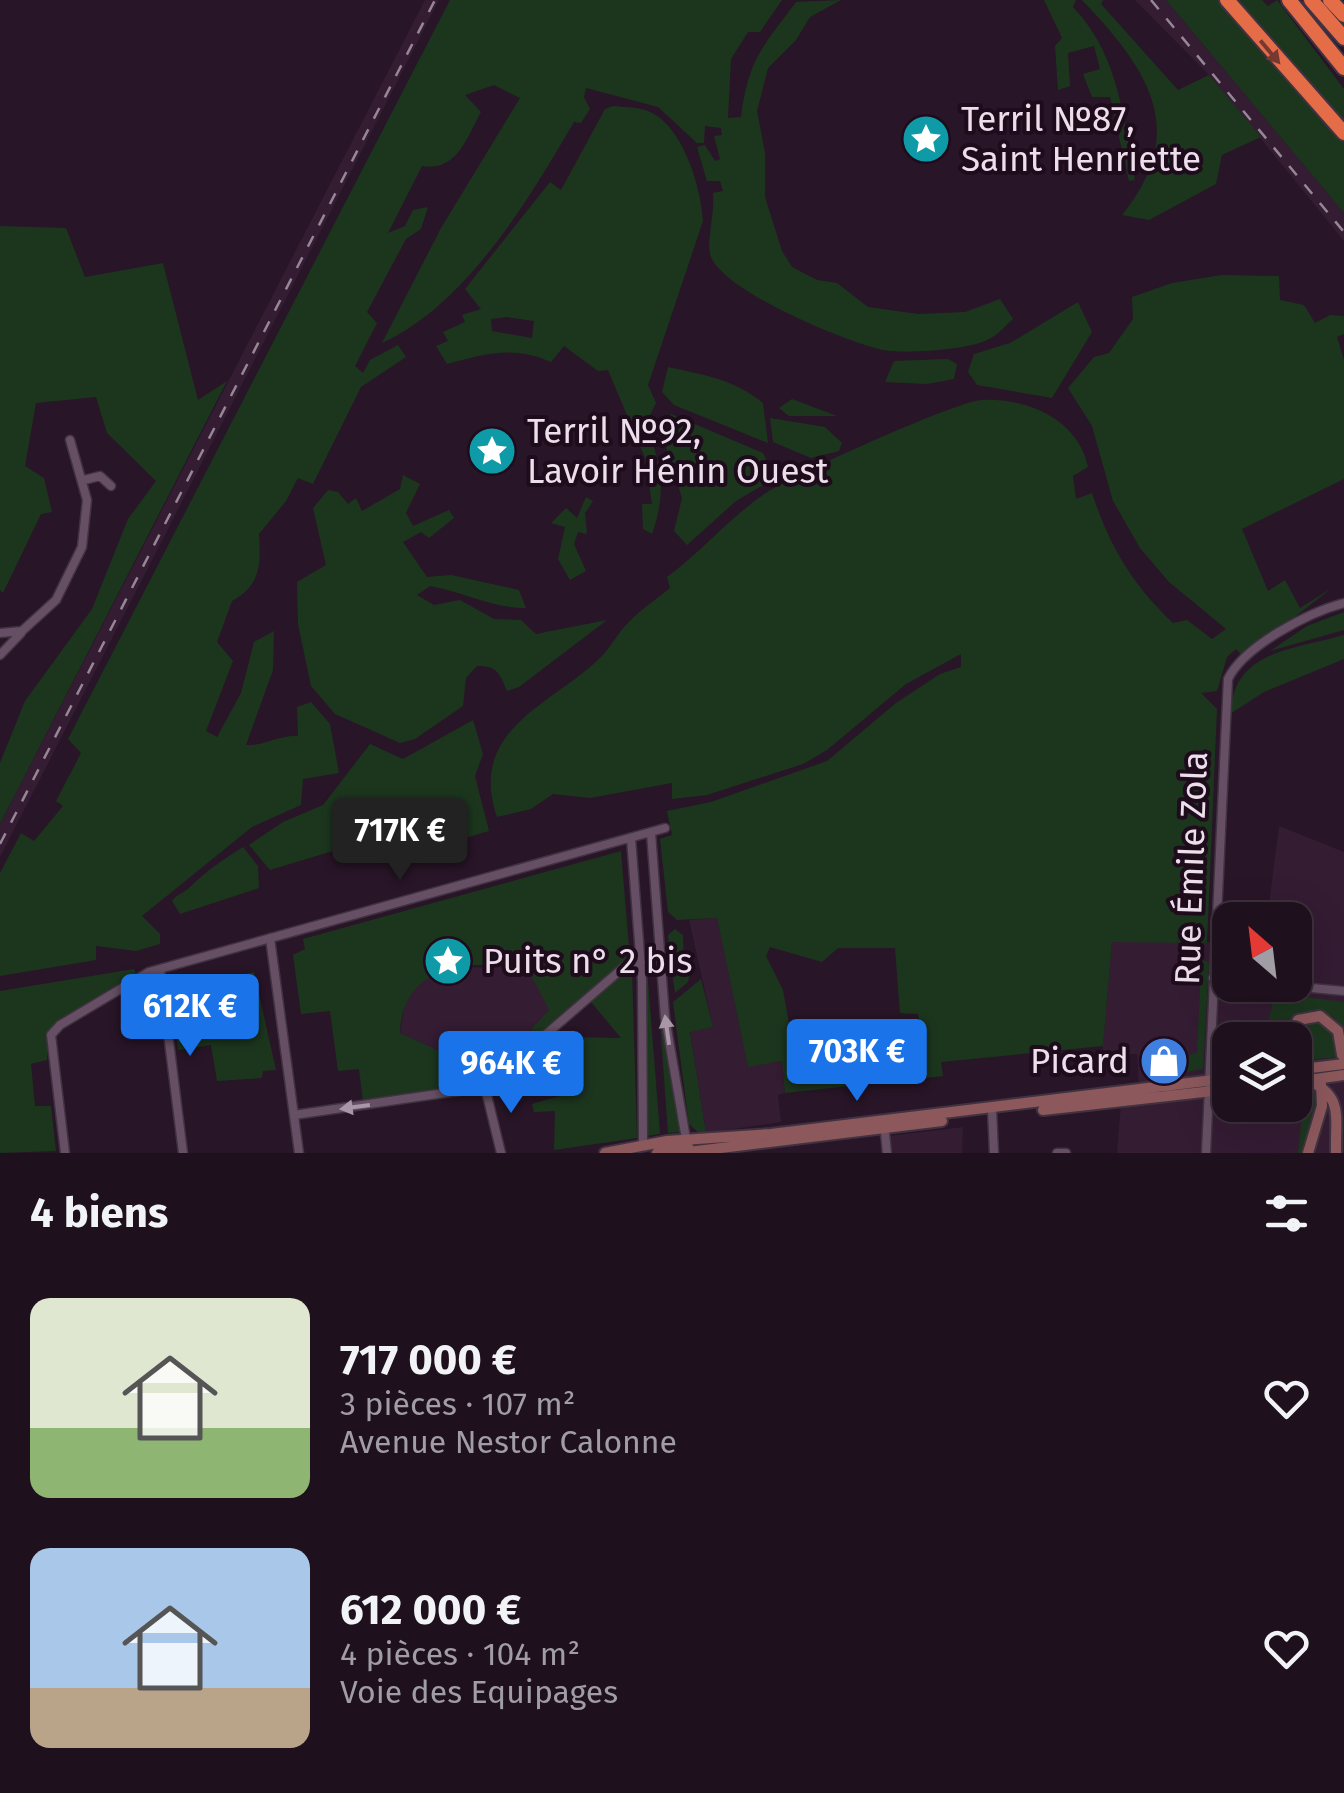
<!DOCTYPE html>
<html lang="fr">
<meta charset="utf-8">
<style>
body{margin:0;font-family:"Fira Sans",sans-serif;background:#2b1e2a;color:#f1f3f6;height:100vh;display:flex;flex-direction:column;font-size:38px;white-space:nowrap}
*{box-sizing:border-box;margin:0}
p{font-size:32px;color:#a19da4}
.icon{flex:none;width:55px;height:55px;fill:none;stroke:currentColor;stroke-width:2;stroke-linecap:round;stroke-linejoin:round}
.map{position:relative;height:1153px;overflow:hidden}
.drawer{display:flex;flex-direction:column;background:#1e101d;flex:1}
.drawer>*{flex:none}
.needle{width:65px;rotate:332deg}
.buttons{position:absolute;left:1212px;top:902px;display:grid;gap:20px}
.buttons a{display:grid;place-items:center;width:100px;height:100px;border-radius:20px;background:#1e101d;box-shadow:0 10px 40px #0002,0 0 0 2px #3c303b;font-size:50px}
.price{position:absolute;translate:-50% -85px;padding:0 22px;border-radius:10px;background:#1a73e8;color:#fff;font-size:32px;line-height:65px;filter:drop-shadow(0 2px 5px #0008)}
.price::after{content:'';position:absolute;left:50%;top:60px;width:30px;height:22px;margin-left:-15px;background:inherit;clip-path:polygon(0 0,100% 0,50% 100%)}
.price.on{background:#222;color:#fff}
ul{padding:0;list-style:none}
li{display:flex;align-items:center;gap:30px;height:250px;padding:0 30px}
li span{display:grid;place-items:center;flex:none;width:280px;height:200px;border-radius:20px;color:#555}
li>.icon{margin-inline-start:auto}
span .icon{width:120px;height:120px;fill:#fffc;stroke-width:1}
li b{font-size:42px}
h2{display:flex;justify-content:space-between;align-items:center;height:120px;padding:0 30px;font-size:42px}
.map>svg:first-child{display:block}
</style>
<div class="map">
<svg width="1344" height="1153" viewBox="0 0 1344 1153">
<rect width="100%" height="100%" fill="#281527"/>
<!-- built -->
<path fill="#341c33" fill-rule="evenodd" d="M425,0H439L0,857V824Z
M1135,0H1166L1344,213V241L1209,75Z
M1279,826L1344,852V1153H1117L1121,1104L1140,1102L1137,1054L1102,1055L1112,942H1215L1214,971L1230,972V985H1295V920H1267ZM1230,1040H1295V1105H1230Z
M717,918L748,1066L782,1061L785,1093L778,1095L781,1122L706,1133L690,1031L713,1027L689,920Z
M509,966L529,969L549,1010L531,1029L538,1036L488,1079L475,1084L473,1066L400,1033L405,1002L419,983L441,969Z
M963,1127L962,1153H889V1136Z"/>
<!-- green -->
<path fill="#1c361e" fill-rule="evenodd" d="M450,0H782L760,32H748L731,59L728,118L741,117C749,58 762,48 796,2L841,0L810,17L796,40L768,68L757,111L765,153V197L782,251L792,267L817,280L837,283L868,307L918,314L965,312L1000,299L1013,319C1006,325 998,335 989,339C970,350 905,354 883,350C848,343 719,290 710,254C707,240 715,211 713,193L723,191L720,181H707L697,147L705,145L715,161L720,159L714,136L722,135L721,128L705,126L704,143H697L658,107L586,88L584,97L590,109L581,123L574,122C529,199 467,304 382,343L441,228L520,98L494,85L465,95L481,112C467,137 457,172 422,166L388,233L405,226L413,210L428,207L421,229L406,239L367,312L377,323L355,366L363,373L370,360L398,345L406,357L361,387L313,484L298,478L286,501L259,534C261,564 261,585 232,601L217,642L233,661L206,731L217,737L241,693L254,642L274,631L273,670L246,745C265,746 278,735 298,736L297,707L311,702L330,724L339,773L303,779L301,805L252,827L142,916L160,934V944L136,951L96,946V960L0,976V873L21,833L34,841L63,806L56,801L81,753L68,739Z
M1044,0H1076L1073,7C1119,55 1123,117 1135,180L1129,181L1110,97H1092L1083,74L1100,69L1094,46L1068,53L1070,86L1058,90L1055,46L1062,38Z
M1082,0H1103L1101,4L1178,90L1209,75L1261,137L1222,155L1216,184L1149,220L1122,215C1191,130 1147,68 1082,0Z
M1166,0H1221L1344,140V213Z
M1231,0H1262L1268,6L1277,0L1344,89V129Z
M613,106C623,107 635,107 645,110C682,121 701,187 703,221L648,385L656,403L645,425C663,464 666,494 652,534L643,529L642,504H652L645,458L608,370L598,371L564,346L551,362C513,345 485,354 447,364L436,346L448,341L443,332L465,322L462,315L481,309L465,289L550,182L561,190L605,109ZM507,317L534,321L532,338L492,331L491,319Z
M0,226L66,228L85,277L163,263L198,400L227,381L0,824V763L25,701L92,609L128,519L156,481L107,433L96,397L36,403L25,466L44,478L52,512L41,514L3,593L0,590Z
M1222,275L1279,276L1280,300L1304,305L1315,323L1330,315L1344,316V334L1337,337L1344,360V479L1242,529L1268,591L1285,580L1300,608L1332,588L1243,657L1236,649L1227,657L1217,691L1201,693L1217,709L1207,943L1112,942L1103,1046L941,1062L943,1076L785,1093L782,1061L748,1067L717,918L677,920L668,912L660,839L672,835L667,811L711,802L827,761L896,703L940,674L961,667V654L906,684L827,750L803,764L707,795L672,799V783L590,798L553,794L531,809L497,817C467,729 552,705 600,658C611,647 618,632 629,622C641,609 657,599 670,588L667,577C701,552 730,517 766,493C791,476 956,401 982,400C1027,398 1078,419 1088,467L1073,476L1076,499L1092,493C1110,547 1132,584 1173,623L1187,620L1212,639L1226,629L1169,582L1140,548L1113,501L1092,426L1068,388L1094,357L1109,353L1133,319L1132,297L1172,283ZM770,947L822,962L838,948H895L900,1013L918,1014L920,1024L791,1035L783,990L766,956Z
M1078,302L1092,332L1052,398L977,385L968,372L974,354L1010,343Z
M948,359L957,364L954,379L927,384L885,382L894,361Z
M668,367C704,375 734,379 763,403L768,443L674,405L662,392Z
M792,399L837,416H789L779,408Z
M671,414L763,453L775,478L736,501L687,545L674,531L682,498L660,428Z
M770,418L825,427L842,443L839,451L811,458L773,442Z
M403,475L420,484L406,513L413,526L449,510L454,518L429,538L421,532L403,542L427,577L451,575L519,590L526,608C491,608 464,592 430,586L417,595L434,605L460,600L494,619L521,620L536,634L607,620L519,687L507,691C500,674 497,665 477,666L466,678L463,706L415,739L400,743L335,714L311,686L298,624L297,582L326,565L313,508L328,490L338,492L348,504L356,498L362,511L400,489Z
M586,497L593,501L585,513L587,534L578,532L574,544L586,571L570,580L558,559L565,527L551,523L566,508L577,518Z
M1344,612V630L1270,651L1307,626Z
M1344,635V659L1264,692L1230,714C1234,650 1292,650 1344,635Z
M473,720L483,754L475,776L489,831L452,842L449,830L413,811L384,819L356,844L270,870L249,845L283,822L323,805L370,744L403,759Z
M243,847L258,866L259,888L180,914L172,901C178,893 185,893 191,886C207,870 223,860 243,847Z
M621,851L630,959L538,1036L531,1029L549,1010L528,969C474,959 402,962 400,1033L473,1066L475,1084L363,1101L359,1069L338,1071L330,1011L301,1014L293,955L305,949L303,939Z
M653,926L681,1132L668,1133Z
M675,929L683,935L684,966L691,968L688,982L675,993L669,951L675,947H669L668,935Z
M643,955H646L660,1134L646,1136Z
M1194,958L1209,962L1203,1069L1147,1079V1068L1182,1069L1190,1054L1197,1053L1201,968L1193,964Z
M134,969L137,976L49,1030L47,1060L31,1064L35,1106H51L56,1151L0,1153V991Z
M624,969L632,970L637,1138L554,1150L555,1111L534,1112L532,1104L560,1096L565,1037L621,1038L591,1002Z
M254,972L276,1070L263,1071L262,1078L217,1081L211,1045L178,1050L171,991Z
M701,979L713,1027L690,1032L706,1133L700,1134L689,1124L673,1002Z
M1275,993L1344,1002V1032L1334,1017L1313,1010L1290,1021L1282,1040H1264Z
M1314,1021L1332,1031L1337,1057L1305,1060L1295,1050L1300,1026Z
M1305,1087L1319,1088V1105L1305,1153H1298Z"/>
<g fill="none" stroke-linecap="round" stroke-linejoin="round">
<!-- street casing -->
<g stroke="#403240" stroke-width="11">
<path id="street" d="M84,480L100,476L111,486
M0,633L22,631L56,600L82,547L87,500L70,440
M0,655L21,633
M651,833L665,1017L686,1139
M631,838L642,981L643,1144
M270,938L299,1153
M160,969L183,1153
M1213,978L1230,980
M1279,985L1344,991
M485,1087L501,1153
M992,1109L994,1153
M294,1115L485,1087L624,967L641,962
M884,1123L887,1153
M65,1153L51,1035L60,1025L149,972L665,828
M1057,1153H1066
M1206,1153L1228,679C1244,646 1309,612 1344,603"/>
</g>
<!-- secondary casing -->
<g stroke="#403240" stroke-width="14">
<path id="secondary" d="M1288,1040L1298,1020L1320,1016L1338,1031L1342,1055
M1295,1057L1311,1066
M1295,1070L1344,1064
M1308,1080C1344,1097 1335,1115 1336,1153
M1295,1082L1344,1075
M1043,1110L1230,1089
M605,1153L667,1141L771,1134L1230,1078
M657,1153L688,1146
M680,1153L942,1121
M1308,1153L1322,1106L1321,1084"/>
</g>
<!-- highway casing -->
<g stroke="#403240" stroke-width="18">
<path id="highway" d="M1227,0L1344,133
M1289,0L1344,68
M1311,0L1344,38
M1330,0L1344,15"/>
</g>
<!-- street -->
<use href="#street" stroke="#664f64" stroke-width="8"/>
<!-- secondary -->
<use href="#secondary" stroke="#8c585c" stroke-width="10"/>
<!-- highway -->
<use href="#highway" stroke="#e46d48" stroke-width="14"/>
<!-- rail -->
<path stroke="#978796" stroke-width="2.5" stroke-dasharray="12 12" stroke-linecap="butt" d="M1151,0L1344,232
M0,844L435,0"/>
</g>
<!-- one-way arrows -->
<defs><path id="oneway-solid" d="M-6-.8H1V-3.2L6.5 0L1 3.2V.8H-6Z" transform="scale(2.5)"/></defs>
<use fill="#773830" href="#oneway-solid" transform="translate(1270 52) rotate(50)"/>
<g fill="#a996a7">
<use href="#oneway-solid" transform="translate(667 1030) rotate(-98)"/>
<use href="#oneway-solid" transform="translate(355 1107) rotate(172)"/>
</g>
<!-- icons -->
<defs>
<g id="sight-disc" transform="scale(2.5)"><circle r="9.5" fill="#0f9aa8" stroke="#1e0c1d"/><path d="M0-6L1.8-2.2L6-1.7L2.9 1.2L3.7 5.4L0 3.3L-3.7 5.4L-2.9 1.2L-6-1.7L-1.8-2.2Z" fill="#fff"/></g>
<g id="shop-disc" transform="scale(2.5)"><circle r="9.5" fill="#3f7fe0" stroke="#1e0c1d"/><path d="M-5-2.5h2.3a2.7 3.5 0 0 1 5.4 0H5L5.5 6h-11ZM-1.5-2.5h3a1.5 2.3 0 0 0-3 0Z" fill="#fff"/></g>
</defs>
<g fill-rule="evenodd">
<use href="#sight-disc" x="926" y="139"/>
<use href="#sight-disc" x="492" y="451"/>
<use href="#sight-disc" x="448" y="961"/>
<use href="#shop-disc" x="1164" y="1061"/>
</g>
<g text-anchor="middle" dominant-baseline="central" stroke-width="8" stroke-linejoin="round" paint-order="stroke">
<!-- poi labels -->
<g font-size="35" fill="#ecdeea" stroke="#1e0c1d" text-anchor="start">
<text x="961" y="119">Terril №87,<tspan x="961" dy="40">Saint Henriette</tspan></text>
<text x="527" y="431">Terril №92,<tspan x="527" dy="40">Lavoir Hénin Ouest</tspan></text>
<text x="483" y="961">Puits n° 2 bis</text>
<text x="1129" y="1061" text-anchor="end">Picard</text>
</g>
<!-- street labels -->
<g font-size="35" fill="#ecdeea" stroke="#1e0c1d">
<text transform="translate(1191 868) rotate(-88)">Rue Émile Zola</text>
</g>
</g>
</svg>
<div class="buttons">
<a><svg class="needle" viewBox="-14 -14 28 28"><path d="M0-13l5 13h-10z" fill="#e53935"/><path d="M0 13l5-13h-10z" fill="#a19da4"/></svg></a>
<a><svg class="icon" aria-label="layers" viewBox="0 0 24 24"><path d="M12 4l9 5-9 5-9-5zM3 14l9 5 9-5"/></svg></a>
</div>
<b class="price on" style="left:400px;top:883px">717K €</b>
<b class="price" style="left:190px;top:1059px">612K €</b>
<b class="price" style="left:857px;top:1104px">703K €</b>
<b class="price" style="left:511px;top:1116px">964K €</b>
</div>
<section class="drawer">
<h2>4 biens<svg class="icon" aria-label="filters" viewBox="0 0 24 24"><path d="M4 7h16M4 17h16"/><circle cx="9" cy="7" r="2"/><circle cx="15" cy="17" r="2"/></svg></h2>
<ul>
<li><span style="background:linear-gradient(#dfe7d0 65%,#8fb573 0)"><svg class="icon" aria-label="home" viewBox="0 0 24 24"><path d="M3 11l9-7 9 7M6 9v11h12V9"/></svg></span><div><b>717 000 €</b><p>3 pièces · 107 m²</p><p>Avenue Nestor Calonne</p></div><svg class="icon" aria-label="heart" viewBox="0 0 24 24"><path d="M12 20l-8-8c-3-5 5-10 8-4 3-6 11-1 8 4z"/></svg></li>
<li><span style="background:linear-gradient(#a9c7e8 70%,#b9a48a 0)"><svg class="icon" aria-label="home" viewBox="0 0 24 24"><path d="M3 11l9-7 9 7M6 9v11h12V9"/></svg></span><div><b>612 000 €</b><p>4 pièces · 104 m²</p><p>Voie des Equipages</p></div><svg class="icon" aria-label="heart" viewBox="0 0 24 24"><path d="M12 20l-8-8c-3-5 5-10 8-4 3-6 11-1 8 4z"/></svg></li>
</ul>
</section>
